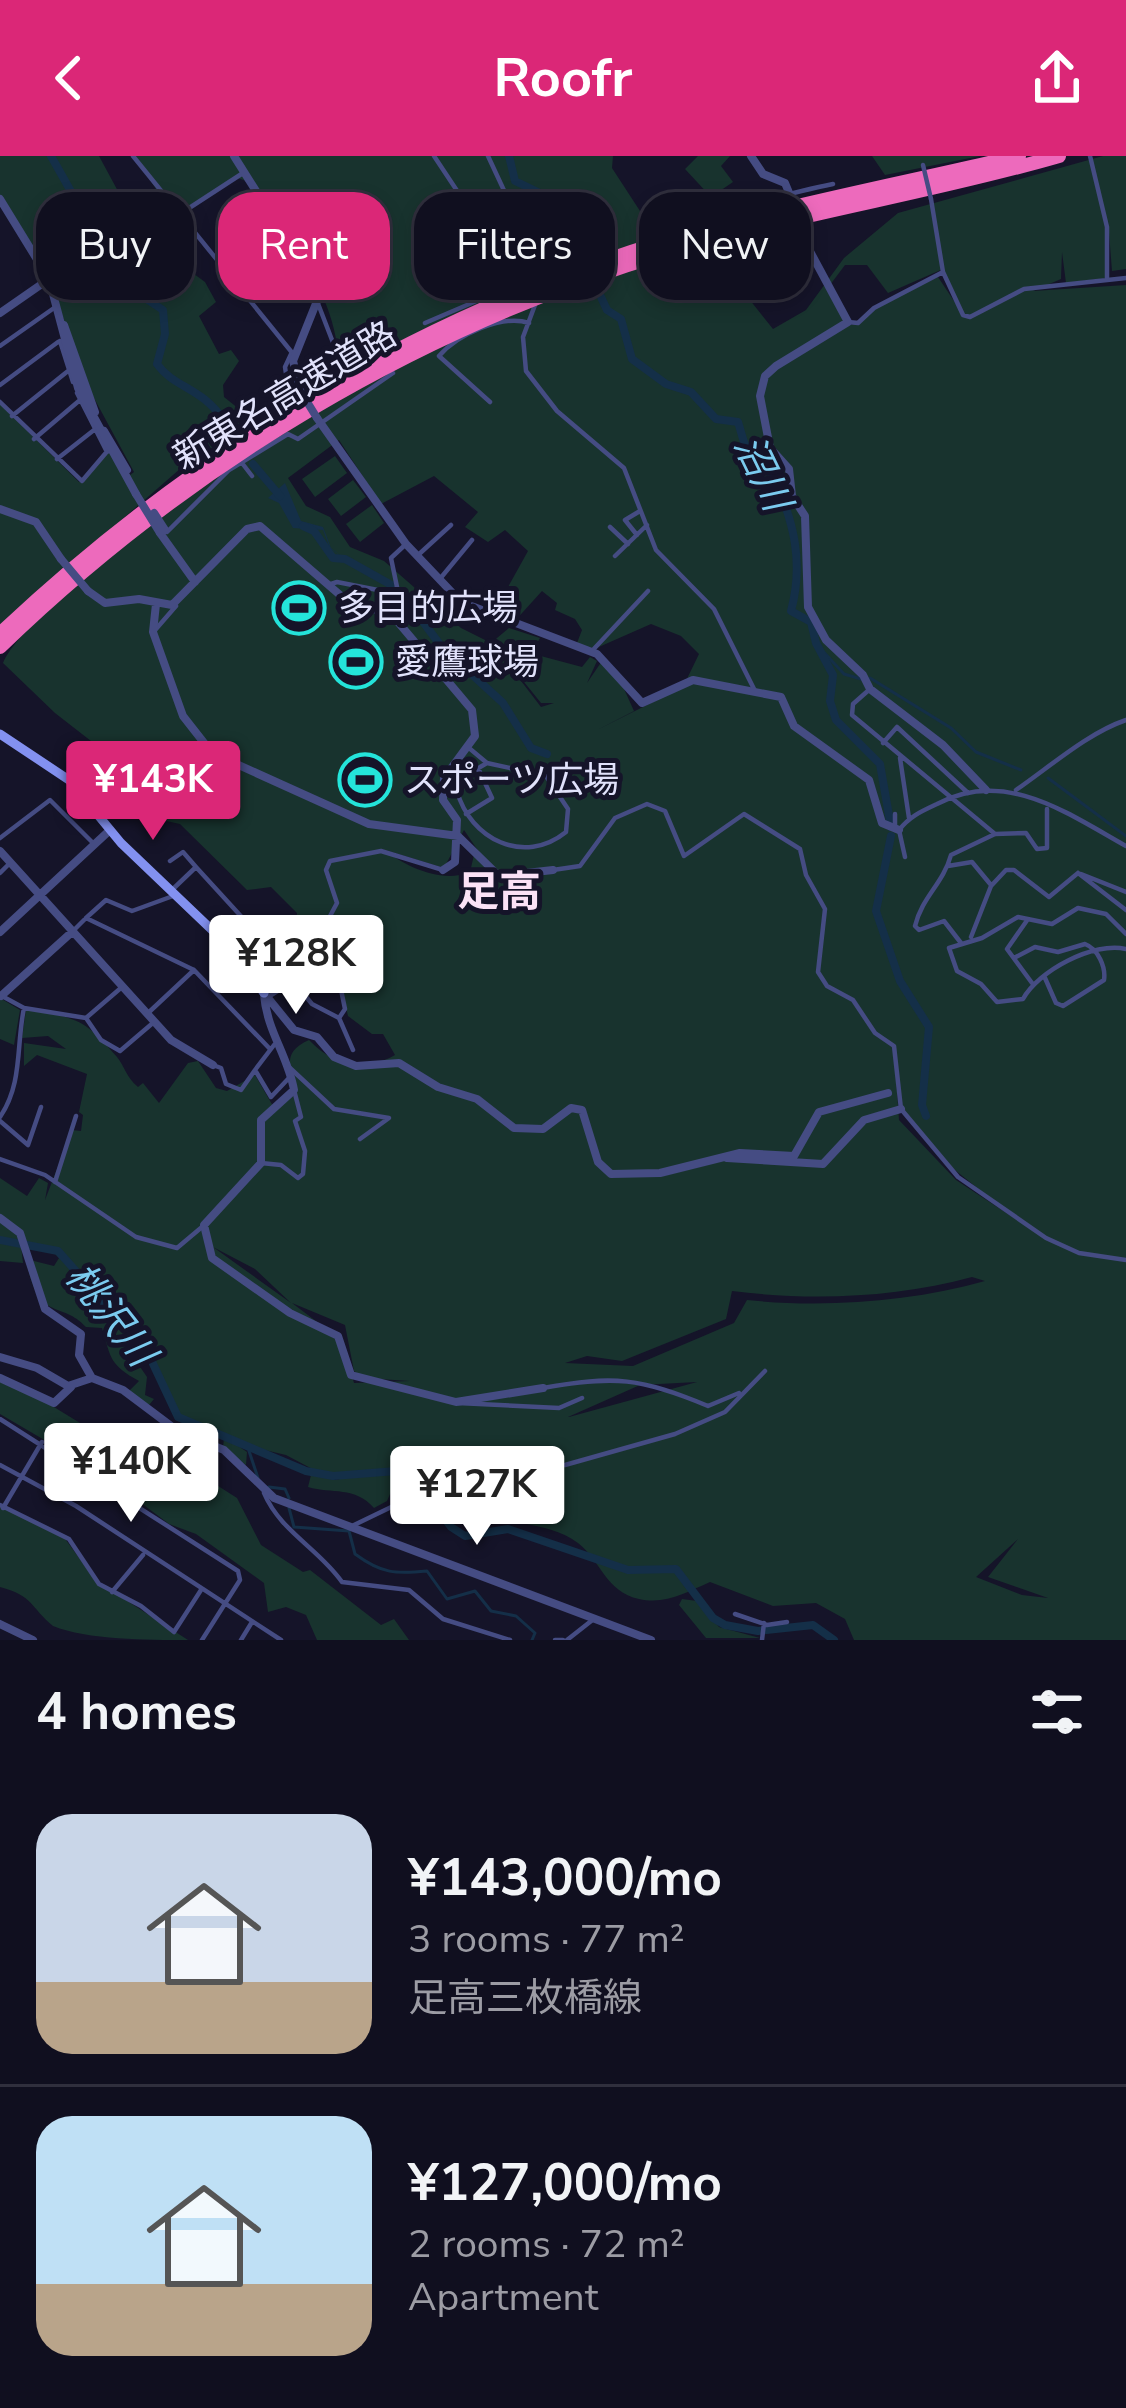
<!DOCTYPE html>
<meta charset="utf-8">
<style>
body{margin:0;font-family:"Nunito Sans","Noto Sans JP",sans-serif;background:#191828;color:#f1f3f6;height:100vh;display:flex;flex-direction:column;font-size:45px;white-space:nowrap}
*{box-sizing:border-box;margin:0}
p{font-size:39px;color:#9c9ca4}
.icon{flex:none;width:66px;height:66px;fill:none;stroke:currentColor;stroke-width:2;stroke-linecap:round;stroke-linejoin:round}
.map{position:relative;height:1484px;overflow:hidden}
.drawer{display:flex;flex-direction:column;background:#100f1f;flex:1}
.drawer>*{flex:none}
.hud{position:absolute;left:36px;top:36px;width:1056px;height:108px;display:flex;gap:24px}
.price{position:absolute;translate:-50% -102px;padding:0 27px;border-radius:12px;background:#fff;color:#222;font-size:39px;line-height:78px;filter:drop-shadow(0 3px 6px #0008)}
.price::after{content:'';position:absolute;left:50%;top:72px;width:36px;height:27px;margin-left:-18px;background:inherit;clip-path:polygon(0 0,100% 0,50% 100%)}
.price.active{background:#db2777;color:#fff}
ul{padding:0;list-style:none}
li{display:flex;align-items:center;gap:36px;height:300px;padding:0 36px}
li+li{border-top:3px solid #302f3d}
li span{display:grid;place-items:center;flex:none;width:336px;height:240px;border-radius:36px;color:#555}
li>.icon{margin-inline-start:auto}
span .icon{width:144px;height:144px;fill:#fffc;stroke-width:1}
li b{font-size:51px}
h2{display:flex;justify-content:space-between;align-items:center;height:144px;padding:0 36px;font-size:51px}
.pill{padding:0 42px;border-radius:36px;background:#100f1f;box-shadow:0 6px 18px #0003,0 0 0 3px #302f3d;font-size:42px;line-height:108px}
.pill.active{background:#db2777;color:#fff}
header{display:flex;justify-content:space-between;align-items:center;height:156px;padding:0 36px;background:#db2777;color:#fff;font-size:54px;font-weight:700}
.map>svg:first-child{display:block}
</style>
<header><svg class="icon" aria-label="back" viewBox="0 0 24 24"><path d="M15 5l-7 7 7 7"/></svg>Roofr<svg class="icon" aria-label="share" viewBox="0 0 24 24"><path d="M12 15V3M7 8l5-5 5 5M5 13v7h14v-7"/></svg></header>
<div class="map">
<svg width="1126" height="1484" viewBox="0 0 1126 1484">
<rect width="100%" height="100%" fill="#151429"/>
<!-- green -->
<path fill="#18332e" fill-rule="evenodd" d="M0,0H99L140,76L129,92L155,113L172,102L205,126L216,146L199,160L219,198L231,194L239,205L223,229L224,241L254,265L339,213C338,135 288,84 246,25L235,21L181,55L161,41L135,0H613L612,12L640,55L683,43L696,68L510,136L392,190L442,187L558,136L683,98L702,121L722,109L773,173L806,154L844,102L898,57L1103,0H1126V113L1112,115L1108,64L1107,122L1066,127L1062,96L1061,123L1033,135L1126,129V1484H854L845,1463L816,1447L773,1450L710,1426C687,1436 666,1449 639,1443C606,1436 601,1405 578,1387C536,1356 487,1382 463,1321L440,1315L410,1317L418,1336H411L408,1325L397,1322L387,1345L374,1352C355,1330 332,1338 308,1331L311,1319L335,1324L388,1314L320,1317L286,1299L234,1287L247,1296L246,1309L223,1292L224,1282L178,1261L147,1195L132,1199L147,1221L145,1239L154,1243L149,1249L128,1236L139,1225C110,1209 111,1203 102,1172L86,1171C60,1143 38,1168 26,1103L54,1110L59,1102L51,1094L21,1089L23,1107L0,1105V1022L27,1040L39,1022L48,1027L45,1044L72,974L81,975L83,959L79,956L87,918L37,899L24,910V887L66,893L48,880L22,882L26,854C75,861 84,862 117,901C125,911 126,921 138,931L143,927L159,947L188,907L198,905L216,932L227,935L255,919L273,950L293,931C289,908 284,895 309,884C334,910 362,917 395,899L383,878H372L348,860L340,826L294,783L297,757L271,731L247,734L180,668L139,659L127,613L55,557L3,507C26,452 245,291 304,242L181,312L0,470V248L79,326L109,293L130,319L134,316L81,218L59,149L0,41ZM845,109H867L888,137L943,113L958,151L938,121L871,154L859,167L828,174L846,166L827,133ZM339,284L381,348L434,320L478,356L465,371L488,386L505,374L528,395L492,460L513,467L542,435L557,447L555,454L575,463L582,474L577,487L592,494L651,468L681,480L699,498L683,531L597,574L634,555L620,524L602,505L587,527L597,505L590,501L582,511L537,499L520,521L541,547H554L541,551L518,521L540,482L509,472L491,487L461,472L384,405L350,391L330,361L306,350L288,322ZM464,674L494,718L474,699L470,716C440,728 406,710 382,693L444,712ZM896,921L902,954L945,1006L1017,1064L956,1024L899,964ZM213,1091L255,1113L291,1147ZM972,1121L985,1125C912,1146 822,1152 747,1144L734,1167L633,1210L565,1207L587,1200L622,1205L726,1163L732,1135C811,1145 895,1142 972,1121ZM292,1147L345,1169L354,1215L363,1222L410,1225L354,1227L341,1184ZM697,1226L569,1261H568L640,1229ZM1018,1383L988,1421L1048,1442L1022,1439L976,1421Z
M698,0H730L721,10L733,26L711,41L685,13Z
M872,0H980L885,19Z
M335,300L347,317L315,341L302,323Z
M353,324L366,341L341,360L328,343Z
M372,349L384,367L360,386L346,368Z
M0,842L20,854L14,889L0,883Z
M0,1218L116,1289L171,1300L237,1342L261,1389L303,1416L310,1414L381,1469L394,1463L409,1484H317L306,1459L286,1451L268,1456L264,1427L196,1378L169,1368L104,1319L0,1258Z
M0,1348L63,1380L96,1425L188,1484C148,1484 87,1484 53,1470C30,1451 34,1440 0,1431Z
M682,1443L697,1445L719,1471L760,1482H706L679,1449Z"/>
<!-- water -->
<path fill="#142f48" d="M285,327L301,365L323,371L331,392L342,401L330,392L323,374L293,372L279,347L268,342Z"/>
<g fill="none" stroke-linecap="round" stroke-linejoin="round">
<!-- stream -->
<path stroke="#142f48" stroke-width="3" d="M819,491L844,518L861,523
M870,522L951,572L976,596L1021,614
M1048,622L1126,680
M249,1295L258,1322
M269,1331L285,1333L289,1342
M289,1352L294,1371L349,1375L355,1398C382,1418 396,1418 427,1415L447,1443L475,1435L491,1455L516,1460L535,1477L532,1484"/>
<!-- river -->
<path stroke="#142f48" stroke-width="8" d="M51,0L73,39L95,121L106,131L145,142L163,154L165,178L157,208C175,233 201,230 225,266
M509,0L515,25L548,41L547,82L555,89
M601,141L607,154L621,163L632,203L666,228L691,236L716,263L738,266C742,278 744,292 752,301C759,309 768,311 773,320C794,365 804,407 791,455L811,466L816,487L833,519L830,545L836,564L880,608L891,671
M253,308L280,340
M303,370L314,375L333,402L345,403L395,431
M400,435L441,490L503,547L531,592L547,598
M891,680L876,755L900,825L929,871L922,949L926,960
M0,1084L58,1095L147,1195L178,1261L306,1315L333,1320L409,1314L451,1371L465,1380L508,1373L628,1414L676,1413L713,1462L725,1469L758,1475L813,1469L834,1484"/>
<!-- minor-tunnel -->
<path stroke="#343348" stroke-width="4.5" stroke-dasharray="4.5 2" stroke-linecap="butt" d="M562,89L574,110"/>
<!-- minor -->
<path stroke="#454c83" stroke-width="4.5" d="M133,0L294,199
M434,0L493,89L529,124
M488,0L508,43L561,88
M1090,0L1107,71V122
M180,58L243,17
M696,64C742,51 787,37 833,28
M943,116L963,159L970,161L1024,133L1126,122
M317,145L337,197L334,214
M535,149L523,181L526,215L557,255L624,312L656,394L714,453L756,537
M848,166L858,167L874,152L943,116L931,43
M425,167L481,143L520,117
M60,185L73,226
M0,190L54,152
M0,229L58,186
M77,237L107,296
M0,246L82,325L110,292
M490,246L439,200C457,179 502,158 529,167
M274,252L289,238L285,211L292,196
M12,260L68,215
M34,283L80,244
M57,303L94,274
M242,307L252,320
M610,371L628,388
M167,376L229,314L288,278L298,283L393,217
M637,379L625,364L640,355
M417,400L451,369
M615,400L647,369
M439,424L472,384
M328,429L337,426L393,437L397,431L391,402L406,388
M156,473L176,450
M591,496L648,435
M870,533L853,548L852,559L995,678
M883,587L897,571L968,637
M469,592L487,607L546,620L568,653L566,676C524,710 470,683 457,635L463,621L487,607
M900,602L909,662
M1016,634C1052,609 1088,577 1126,564
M466,658L492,642L478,612
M895,658V674
M0,682L50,644L94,688
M905,701L899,674C910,660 922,655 937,648C1005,612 1067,657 1126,690
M170,705L183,696L196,711
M948,710L972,706L991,729
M553,714L580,710L615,662L647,648L665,655L684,700L744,658L800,693L806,719L825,753L818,816L827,830L853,844L875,877L894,890L901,953L958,1021L1046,1082L1079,1097L1126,1104
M0,717L10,707
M1078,717L1126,754
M1081,718L1126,736
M174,732L196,711L249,769
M86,762L106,744L132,755L173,740
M1028,763L1007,793L1032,827
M72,776L86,762L194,814L147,858
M274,777L286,796L282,809
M1126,778L1106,758L1078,752L1052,768L1018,761L982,782L949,792L957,815L981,828L997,846L1023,843C1038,815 1094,785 1126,793
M971,781L991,730L1006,714H1014L1049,741L1078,717
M225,785L260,764L287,784L299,813L314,817V790L337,747L326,714L330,705L381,695L443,714
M961,787L944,765L919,774L915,770C922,741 943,728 951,699L995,678L1026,677L1037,693L1047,692V653
M274,802L312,848L339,862L353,894
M1014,802L1035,791L1058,796L1085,788C1098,793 1106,811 1104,824L1063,850L1056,847L1045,822
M314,806L339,824L345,853L339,862
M194,814L270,893
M261,832L283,816
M0,839L24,852L86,862L122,831
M268,841L292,826
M86,862L101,884L120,895L154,866
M274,889L255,914L271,941L288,923
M213,909L221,912L226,928L241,934L255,914
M290,912L334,953L389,962L360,983
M0,961C23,927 16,890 24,852
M0,965L28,989L41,951
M0,1003L45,1019L136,1081L177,1092L202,1071
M261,1007L281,1009L298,1022L303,1018L305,995L295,965L301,961L294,934
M55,1026L76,960
M543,1232C614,1219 641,1222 708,1250L739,1237
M458,1247L559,1252L582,1242
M0,1263L238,1415L240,1424L202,1484
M0,1309L76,1350L281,1484
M264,1337C280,1375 319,1393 342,1426L409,1434L443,1463L510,1484
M0,1349L69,1383L99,1428L141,1450L174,1476L201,1434
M3,1352L42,1286
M354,1369L468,1314L565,1309L675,1278L725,1256L765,1215
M112,1436L143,1399
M735,1458L767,1469L787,1466
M241,1484L252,1466
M555,1484H563
M567,1484L595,1462
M762,1484L764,1467"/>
<!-- tertiary -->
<path stroke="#454c83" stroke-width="8" d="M234,0L297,100L317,145L293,205L301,236
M751,0L763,18L785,27L790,39
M0,43L49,123L78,232L136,338
M798,73L848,166L776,210L765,220L760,240L770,292L789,313L792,340L805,360L808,451L826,484L863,519L870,533L943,589L986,634
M0,157L49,123
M64,169L95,256
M317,262L406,388L461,446L597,498L642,547L693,524L781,541L794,570L869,624L882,667L899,674
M104,275L127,314
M0,353L36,366L61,403
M160,377L195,426
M88,435L105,447L139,443L172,449L247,373L260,370L347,445L392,459L472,554L475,580L444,622L443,644L457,664L455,706L443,714
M156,448L153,476L183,560L212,597L369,668L458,680L499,720L553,714
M0,695L171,884L213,909
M0,776L110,674
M264,837L294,874L317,881L334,901L356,910L399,907L438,931L477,943L514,972L543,973L571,952L582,954L598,1006L611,1018L660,1017L740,997L794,1000L819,956L888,937
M264,839C267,875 288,900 294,934L261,964V1007L204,1069L212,1102L290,1157L338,1180L351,1219L456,1246L543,1232
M1,840L72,776
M727,1002L823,1008L864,964L901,953
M0,1062L20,1077L45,1153L81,1178L79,1199L92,1222
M0,1201L37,1212L68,1230L92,1222L123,1234L179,1276L224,1294L274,1342L651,1484
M0,1222L54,1247L71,1231
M0,1468L33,1484"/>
<!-- secondary -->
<path stroke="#8391f0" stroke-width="9" d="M0,578L69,624L121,687L233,794L264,837"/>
<!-- motorway -->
<path stroke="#ed6abc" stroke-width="14" d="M0,478C190,298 415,161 666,85C782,50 901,28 1019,0
M0,491C189,308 418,171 669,96C798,57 931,37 1059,0"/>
<!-- minor-bridge -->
<path stroke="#454c83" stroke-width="4.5" d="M923,9L931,43"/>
<!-- tertiary-bridge -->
<path stroke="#454c83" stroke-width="8" d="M790,39L798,73
M301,236L317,262
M136,338L160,377
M154,357L165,374
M61,403L88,435"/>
</g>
<!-- icons -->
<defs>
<g id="stadium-ring" transform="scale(2.7)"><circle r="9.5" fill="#151429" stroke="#24e4da" stroke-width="1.5"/><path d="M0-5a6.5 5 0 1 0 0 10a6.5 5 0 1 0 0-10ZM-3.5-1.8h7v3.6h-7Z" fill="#24e4da"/></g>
</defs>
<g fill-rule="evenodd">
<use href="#stadium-ring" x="299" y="452"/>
<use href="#stadium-ring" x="356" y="506"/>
<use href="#stadium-ring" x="365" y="624"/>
</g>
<g text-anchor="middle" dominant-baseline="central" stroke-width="10" stroke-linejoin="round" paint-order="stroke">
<!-- street labels -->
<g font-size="36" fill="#e1e2fb" stroke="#151429">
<text transform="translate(285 240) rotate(-31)">新東名高速道路</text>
</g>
<!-- poi labels -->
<g font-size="36" fill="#e1e2fb" stroke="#151429" text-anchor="start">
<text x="338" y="452">多目的広場</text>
<text x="395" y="506">愛鷹球場</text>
<text x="404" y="624">スポーツ広場</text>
</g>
<!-- water labels -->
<g font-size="39" font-style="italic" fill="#7bcbef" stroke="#151429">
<text transform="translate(762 317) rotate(64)">沼川</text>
<text transform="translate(110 1159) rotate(52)">桃沢川</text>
</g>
<!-- quarter labels -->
<g font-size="42" font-weight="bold" fill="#fbe2f6" stroke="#151429">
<text x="499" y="736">足高</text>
</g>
</g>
</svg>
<b class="price active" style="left:153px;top:687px">¥143K</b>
<b class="price" style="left:296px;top:861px">¥128K</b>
<b class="price" style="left:131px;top:1369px">¥140K</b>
<b class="price" style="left:477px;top:1392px">¥127K</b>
<div class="hud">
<a class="pill">Buy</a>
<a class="pill active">Rent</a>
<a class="pill">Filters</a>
<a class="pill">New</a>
</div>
</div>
<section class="drawer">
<h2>4 homes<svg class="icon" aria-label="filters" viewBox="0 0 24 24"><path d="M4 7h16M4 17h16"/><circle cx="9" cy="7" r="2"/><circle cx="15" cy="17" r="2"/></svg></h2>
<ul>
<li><span style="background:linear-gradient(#c9d6e8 70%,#b9a48a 0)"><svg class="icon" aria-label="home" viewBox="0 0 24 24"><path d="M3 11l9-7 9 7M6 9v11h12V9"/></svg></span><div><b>¥143,000/mo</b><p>3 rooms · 77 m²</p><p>足高三枚橋線</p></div></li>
<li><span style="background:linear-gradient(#bfe0f5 70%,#b9a48a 0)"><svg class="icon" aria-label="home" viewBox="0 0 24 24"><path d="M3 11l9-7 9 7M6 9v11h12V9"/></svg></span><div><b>¥127,000/mo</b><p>2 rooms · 72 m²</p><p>Apartment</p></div></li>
</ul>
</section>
